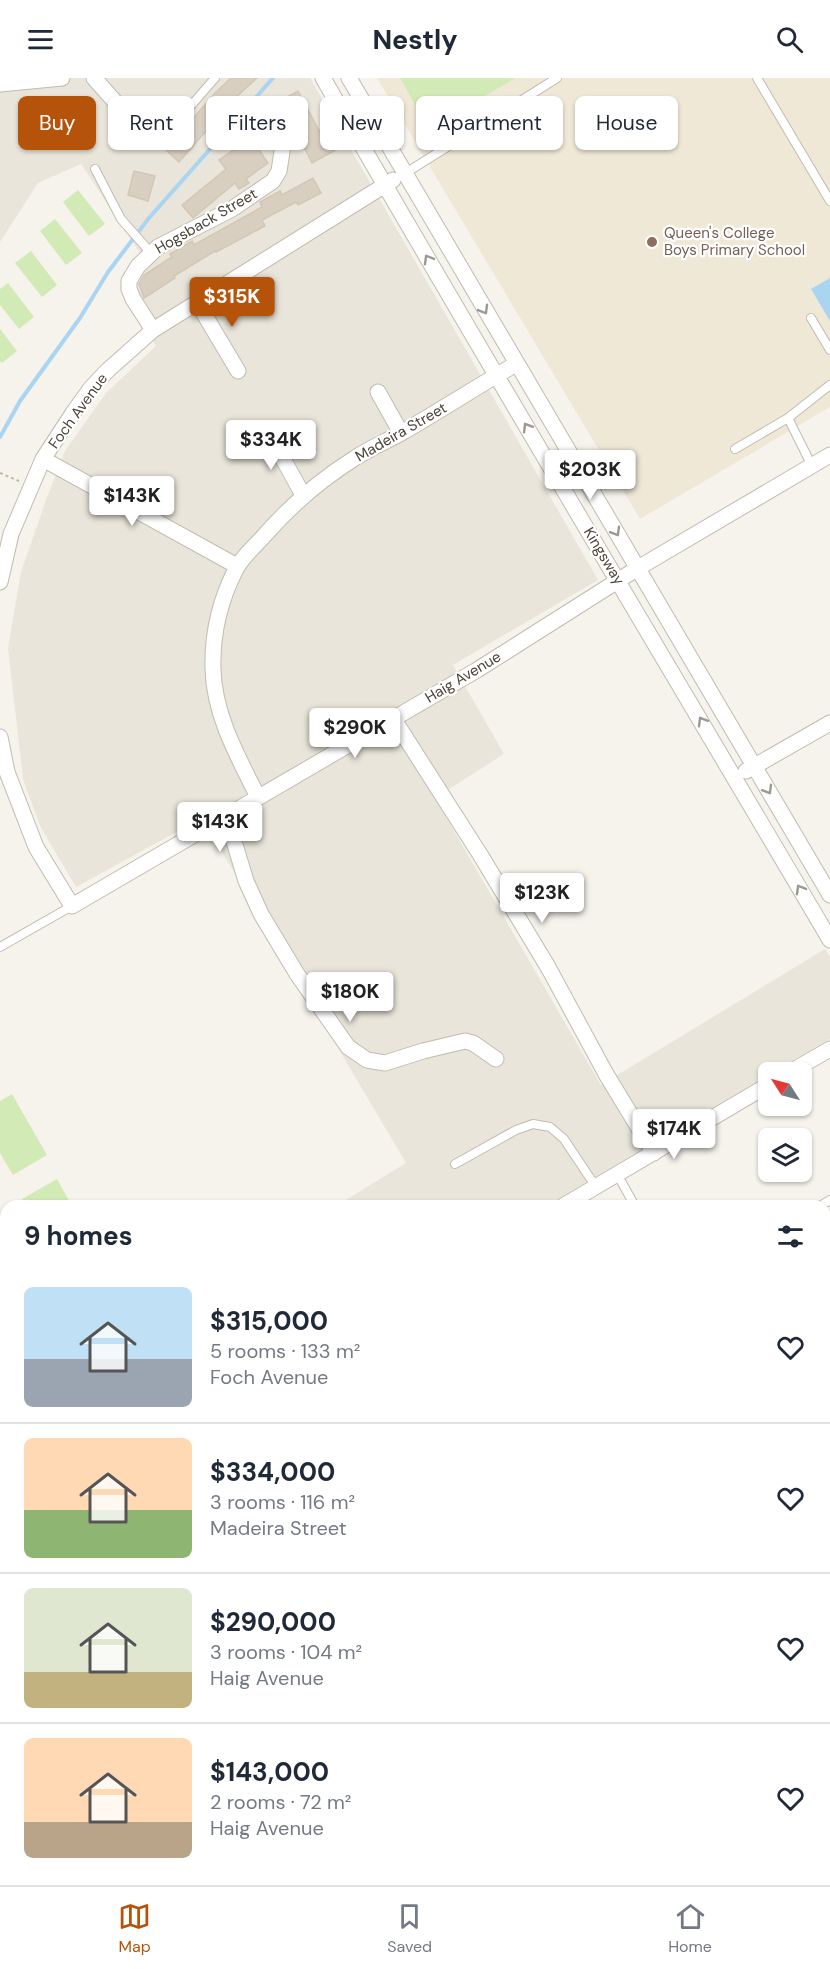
<!DOCTYPE html>
<meta charset="utf-8">
<style>
body{margin:0;font-family:"DM Sans",sans-serif;background:#f6f6f7;color:#1f2937;height:100vh;display:flex;flex-direction:column;font-size:22px;white-space:nowrap}
*{box-sizing:border-box;margin:0}
p{font-size:20px;color:#747a83}
.icon{flex:none;width:33px;height:33px;fill:none;stroke:currentColor;stroke-width:2;stroke-linecap:round;stroke-linejoin:round}
.map{position:relative;flex:1;overflow:hidden}
.side{position:absolute;left:0px;top:1122px;width:831px;height:686px;display:flex;flex-direction:column;background:#fff;border-radius:18px 18px 0 0;box-shadow:0 2px 4px #0004}
.side>*{flex:none}
.hud{position:absolute;left:18px;top:18px;width:795px;height:54px;display:flex;gap:12px}
.needle{width:39px;rotate:306deg}
.fabs{position:absolute;left:758px;top:984px;display:grid;gap:12px}
.fabs a{display:grid;place-items:center;width:54px;height:54px;border-radius:9px;background:#fff;box-shadow:0 2px 4px #0004;font-size:30px}
.price{position:absolute;translate:-50% -51px;padding:0 14px;border-radius:6px;background:#fff;color:#222;font-size:20px;line-height:39px;filter:drop-shadow(0 2px 3px #0008)}
.price::after{content:'';position:absolute;left:50%;top:36px;width:18px;height:14px;margin-left:-9px;background:inherit;clip-path:polygon(0 0,100% 0,50% 100%)}
.price.selected{background:#b45309;color:#fff}
ul{padding:0;list-style:none}
li{display:flex;align-items:center;gap:18px;height:150px;padding:0 24px}
li+li{border-top:2px solid #e0e1e3}
li span{display:grid;place-items:center;flex:none;width:168px;height:120px;border-radius:9px;color:#555}
li>.icon{margin-inline-start:auto}
span .icon{width:72px;height:72px;fill:#fffc;stroke-width:1}
li b{font-size:26px}
h2{display:flex;justify-content:space-between;align-items:center;height:72px;padding:0 24px;font-size:26px}
.pill{padding:0 21px;border-radius:9px;background:#fff;box-shadow:0 2px 4px #0004;font-size:21px;line-height:54px}
.pill.selected{background:#b45309;color:#fff}
header{display:flex;justify-content:space-between;align-items:center;height:78px;padding:0 24px;background:#fff;font-size:27px;font-weight:700}
.tab-bar{display:flex;justify-content:space-around;align-items:center;height:84px;border-top:2px solid #e0e1e3;background:#fff;font-size:16px;color:#747a83}
.tab-bar a{display:grid;justify-items:center;gap:3px}
.tab-bar .selected{color:#b45309}
.map>svg:first-child{display:block}
</style>
<header><svg class="icon" aria-label="menu" viewBox="0 0 24 24"><path d="M4 6h16M4 12h16M4 18h16"/></svg>Nestly<svg class="icon" aria-label="search" viewBox="0 0 24 24"><circle cx="10" cy="10" r="6"/><path d="M15 15l6 6"/></svg></header>
<div class="map">
<svg width="830" height="1807" viewBox="0 0 830 1807">
<rect width="100%" height="100%" fill="#f6f3ec"/>
<!-- residential -->
<path fill="#eae5da" d="M0,0H310L598,502L453,587L504,676L435,720L601,1007L825,871L830,879V961L772,994H768V997L546,1128H336L406,1085L202,740L76,809L40,748L23,701L8,570L21,494L46,422L65,373L106,315L156,268L119,210L142,178L81,86L38,105L0,164Z
M6,1333V1366L0,1355V1337Z"/>
<!-- education -->
<path fill="#efe8d6" d="M377,0H830V329L640,441Z
M0,1629L6,1634V1802H214L221,1807H0Z"/>
<!-- medical -->
<path fill="#f6e3e0" d="M830,1156V1680L825,1688V1158Z
M520,1802H689L680,1807H528Z"/>
<!-- green -->
<path fill="#d2eab5" d="M400,0H516L428,50Z
M78,112L105,146L89,158L63,124Z
M55,141L82,175L66,187L40,153Z
M31,173L57,207L42,219L15,185Z
M8,205L34,239L19,251L0,227V211Z
M0,251L17,273L2,285L0,283Z
M12,1016L47,1077L13,1097L0,1075V1023Z
M57,1101L72,1128H26L22,1121Z
M6,1226V1314L0,1318V1230Z
M6,1747V1802H166L173,1807H0V1753Z"/>
<!-- parking -->
<path fill="#e5e3e0" d="M830,1695V1807H750L753,1802H825V1702Z"/>
<!-- water -->
<path fill="#a9d4f2" d="M830,200V243L811,211Z"/>
<g fill="none" stroke-linecap="round" stroke-linejoin="round">
<!-- stream -->
<path stroke="#a9d4f2" stroke-width="4" d="M0,359L20,323L80,240L108,194L149,140L273,0"/>
</g>
<!-- building -->
<path fill="#d8cfc1" stroke="#d3c7b4" stroke-width="1.5" d="M231,0H257L233,22L179,84L166,72L215,15Z
M298,13L323,60L328,57L336,72L312,85L300,61L295,63L274,26Z
M251,60L268,85L246,101L249,105L239,111L235,105L193,140L182,127L226,91L219,82Z
M134,93L155,98L148,123L128,117Z
M313,100L321,115L298,127L296,124L262,142L265,148L216,174L215,173L174,198L175,200L144,220L139,206L144,197L172,179L170,176L192,163L194,167L262,129L260,124L280,113L282,117Z"/>
<g fill="none" stroke-linecap="round" stroke-linejoin="round">
<!-- lane casing -->
<g stroke="#c2bbae" stroke-width="10">
<path id="lane" d="M757,0L830,123
M189,30L215,0
M95,91L121,141L151,175
M404,96L557,0
M811,240L830,272
M735,371L788,340
M812,388L788,340L830,307
M0,869L72,828
M455,1086L516,1052L533,1046L550,1049L564,1061L596,1109
M617,1096L635,1128
M820,1128L830,1122
M825,1214L830,1211
M825,1304L830,1307
M825,1332L830,1334
M0,1371L6,1381
M825,1448L830,1447
M825,1620L830,1614
M825,1652L830,1656"/>
</g>
<!-- street casing -->
<g stroke="#c2bbae" stroke-width="17">
<path id="street" d="M94,0L117,26
M323,0C489,289 661,575 830,862
M349,0L830,817
M0,6L62,0
M197,224L238,293
M153,252L133,221L129,211V203L138,188L158,169L232,131L273,103L279,93L283,67L264,32
M378,314L401,355
M267,352L303,417
M43,381L237,488
M0,504L11,456L43,381L73,335L91,310L108,292L153,252L393,102
M393,640L481,778L548,889L606,996L654,1075
M0,659L7,694L36,769L72,828L477,592L638,490L830,377
M746,693L830,645
M258,719C238,679 214,637 213,591C212,556 220,522 236,491C242,479 254,469 263,459C290,428 320,402 355,380C370,370 387,363 403,354C441,332 478,308 516,286
M226,737L246,803L261,836L297,896L348,969L367,982L385,985L423,973L465,963L473,965L496,981
M790,994L830,971
M563,1128L768,1007
M0,1464L6,1460
M0,1474L6,1479
M397,1802L404,1807"/>
</g>
<!-- path -->
<path stroke="#c4b79f" stroke-width="2" stroke-dasharray="3 3" stroke-linecap="butt" d="M0,395L19,403"/>
<!-- lane -->
<use href="#lane" stroke="#fff" stroke-width="8"/>
<!-- street -->
<use href="#street" stroke="#fff" stroke-width="15"/>
</g>
<!-- one-way arrows -->
<defs><path id="oneway-chevron" d="M-2-3.5L2.5 0L-2 3.5" fill="none" stroke-width="1.6" stroke-linecap="round" stroke-linejoin="round" transform="scale(1.5)"/></defs>
<g stroke="#9c9892">
<use href="#oneway-chevron" transform="translate(428 181) rotate(-120)"/>
<use href="#oneway-chevron" transform="translate(484 232) rotate(60)"/>
<use href="#oneway-chevron" transform="translate(527 349) rotate(-121)"/>
<use href="#oneway-chevron" transform="translate(616 454) rotate(59)"/>
<use href="#oneway-chevron" transform="translate(702 643) rotate(-121)"/>
<use href="#oneway-chevron" transform="translate(768 712) rotate(59)"/>
<use href="#oneway-chevron" transform="translate(800 811) rotate(-120)"/>
</g>
<!-- markers -->
<circle fill="#8d6e63" stroke="#fff" stroke-width="2" cx="652" cy="164" r="6"/>
<g text-anchor="middle" dominant-baseline="central" stroke-width="4.5" stroke-linejoin="round" paint-order="stroke">
<!-- street labels -->
<g font-size="15" fill="#4b4439" stroke="#fff">
<text transform="translate(206 143) rotate(-30)">Hogsback Street</text>
<text transform="translate(78 333) rotate(-54)">Foch Avenue</text>
<text transform="translate(401 354) rotate(-30)">Madeira Street</text>
<text transform="translate(604 478) rotate(59)">Kingsway</text>
<text transform="translate(463 599) rotate(-31)">Haig Avenue</text>
</g>
<!-- education labels -->
<g font-size="15" fill="#785e54" stroke="#fff" text-anchor="start">
<text x="664" y="155">Queen's College<tspan x="664" dy="17">Boys Primary School</tspan></text>
</g>
</g>
</svg>
<div class="fabs">
<a><svg class="needle" viewBox="-14 -14 28 28"><path d="M0-13l5 13h-10z" fill="#e53935"/><path d="M0 13l5-13h-10z" fill="#747a83"/></svg></a>
<a><svg class="icon" aria-label="layers" viewBox="0 0 24 24"><path d="M12 4l9 5-9 5-9-5zM3 14l9 5 9-5"/></svg></a>
</div>
<b class="price selected" style="left:232px;top:250px">$315K</b>
<b class="price" style="left:271px;top:393px">$334K</b>
<b class="price" style="left:590px;top:423px">$203K</b>
<b class="price" style="left:132px;top:449px">$143K</b>
<b class="price" style="left:355px;top:681px">$290K</b>
<b class="price" style="left:220px;top:775px">$143K</b>
<b class="price" style="left:542px;top:846px">$123K</b>
<b class="price" style="left:350px;top:945px">$180K</b>
<b class="price" style="left:674px;top:1082px">$174K</b>
<div class="hud">
<a class="pill selected">Buy</a>
<a class="pill">Rent</a>
<a class="pill">Filters</a>
<a class="pill">New</a>
<a class="pill">Apartment</a>
<a class="pill">House</a>
</div>
<section class="side">
<h2>9 homes<svg class="icon" aria-label="filters" viewBox="0 0 24 24"><path d="M4 7h16M4 17h16"/><circle cx="9" cy="7" r="2"/><circle cx="15" cy="17" r="2"/></svg></h2>
<ul>
<li><span style="background:linear-gradient(#bfe0f5 60%,#9aa5b1 0)"><svg class="icon" aria-label="home" viewBox="0 0 24 24"><path d="M3 11l9-7 9 7M6 9v11h12V9"/></svg></span><div><b>$315,000</b><p>5 rooms · 133 m²</p><p>Foch Avenue</p></div><svg class="icon" aria-label="heart" viewBox="0 0 24 24"><path d="M12 20l-8-8c-3-5 5-10 8-4 3-6 11-1 8 4z"/></svg></li>
<li><span style="background:linear-gradient(#ffd9b3 60%,#8fb573 0)"><svg class="icon" aria-label="home" viewBox="0 0 24 24"><path d="M3 11l9-7 9 7M6 9v11h12V9"/></svg></span><div><b>$334,000</b><p>3 rooms · 116 m²</p><p>Madeira Street</p></div><svg class="icon" aria-label="heart" viewBox="0 0 24 24"><path d="M12 20l-8-8c-3-5 5-10 8-4 3-6 11-1 8 4z"/></svg></li>
<li><span style="background:linear-gradient(#dfe7d0 70%,#c2b280 0)"><svg class="icon" aria-label="home" viewBox="0 0 24 24"><path d="M3 11l9-7 9 7M6 9v11h12V9"/></svg></span><div><b>$290,000</b><p>3 rooms · 104 m²</p><p>Haig Avenue</p></div><svg class="icon" aria-label="heart" viewBox="0 0 24 24"><path d="M12 20l-8-8c-3-5 5-10 8-4 3-6 11-1 8 4z"/></svg></li>
<li><span style="background:linear-gradient(#ffd9b3 70%,#b9a48a 0)"><svg class="icon" aria-label="home" viewBox="0 0 24 24"><path d="M3 11l9-7 9 7M6 9v11h12V9"/></svg></span><div><b>$143,000</b><p>2 rooms · 72 m²</p><p>Haig Avenue</p></div><svg class="icon" aria-label="heart" viewBox="0 0 24 24"><path d="M12 20l-8-8c-3-5 5-10 8-4 3-6 11-1 8 4z"/></svg></li>
</ul>
</section>
</div>
<nav class="tab-bar">
<a class="selected"><svg class="icon" aria-label="map" viewBox="0 0 24 24"><path d="M3 6l6-2 6 2 6-2v14l-6 2-6-2-6 2zM9 4v14M15 6v14"/></svg>Map</a>
<a><svg class="icon" aria-label="saved" viewBox="0 0 24 24"><path d="M7 4h10v16l-5-4-5 4z"/></svg>Saved</a>
<a><svg class="icon" aria-label="home" viewBox="0 0 24 24"><path d="M3 11l9-7 9 7M6 9v11h12V9"/></svg>Home</a>
</nav>
